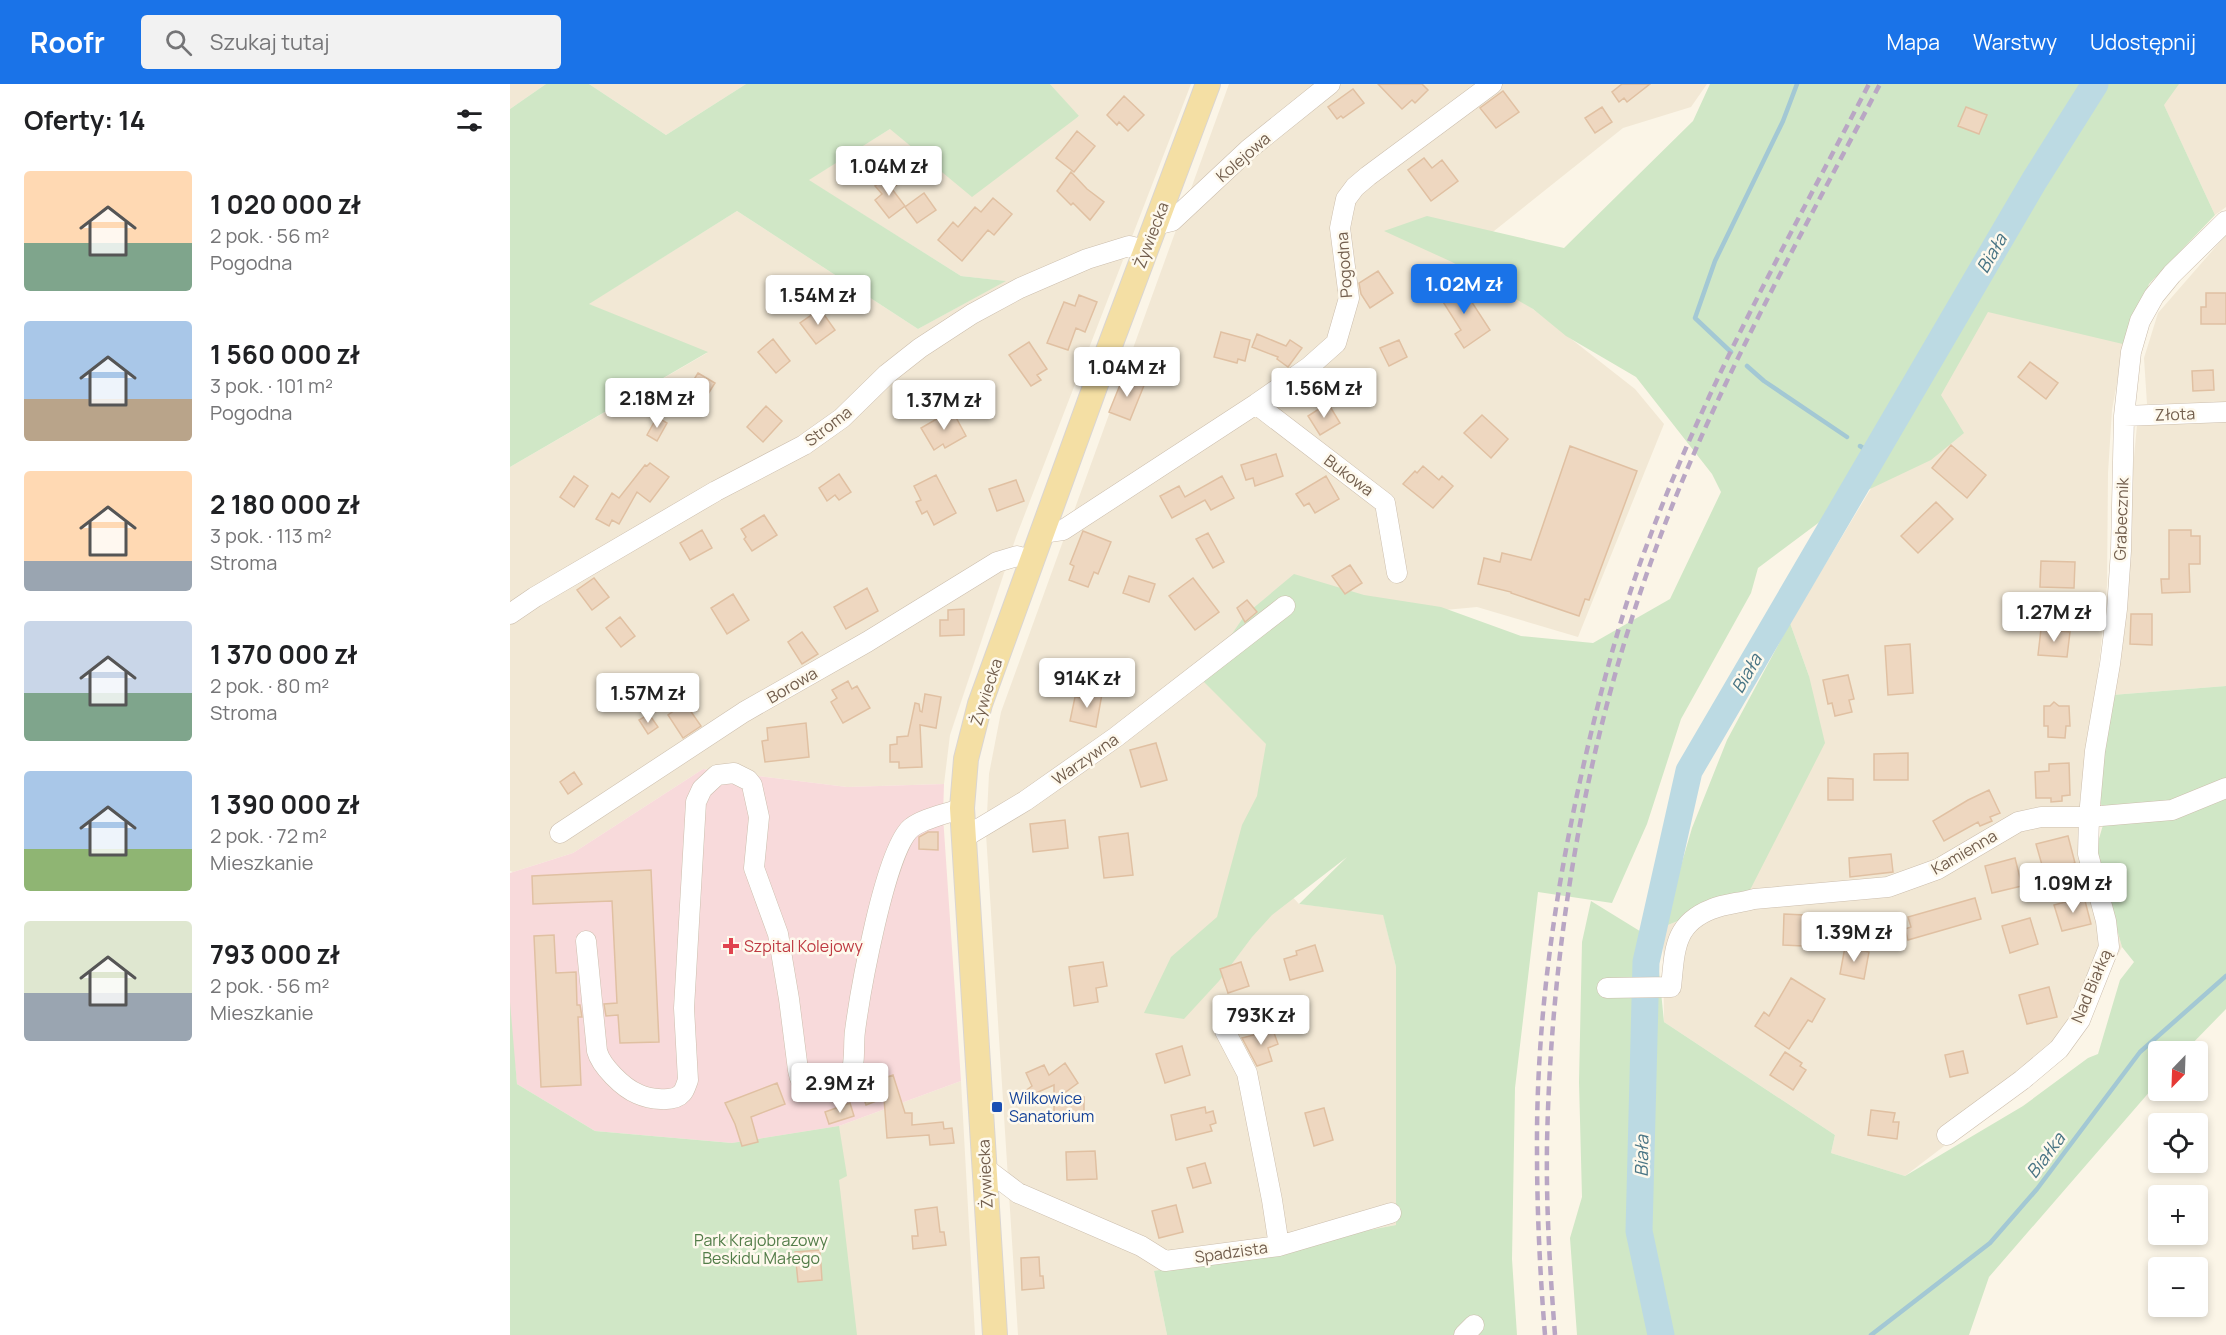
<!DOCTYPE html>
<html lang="pl">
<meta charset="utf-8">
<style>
body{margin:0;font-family:Manrope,sans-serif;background:#f2f2f2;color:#202124;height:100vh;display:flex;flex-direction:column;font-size:22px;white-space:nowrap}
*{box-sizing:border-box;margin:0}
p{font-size:20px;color:#757577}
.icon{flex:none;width:33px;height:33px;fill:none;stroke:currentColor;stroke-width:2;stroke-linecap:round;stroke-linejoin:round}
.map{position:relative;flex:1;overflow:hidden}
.panel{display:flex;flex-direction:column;background:#fff;width:510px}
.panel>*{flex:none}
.needle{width:39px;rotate:203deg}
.tools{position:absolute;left:1638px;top:957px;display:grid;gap:12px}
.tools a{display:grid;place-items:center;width:60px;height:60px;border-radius:6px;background:#fff;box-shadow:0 3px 9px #0003;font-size:30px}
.price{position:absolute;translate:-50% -51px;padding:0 14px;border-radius:6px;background:#fff;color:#222;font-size:20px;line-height:39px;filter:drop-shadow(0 2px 3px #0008)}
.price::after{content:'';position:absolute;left:50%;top:36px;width:18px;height:14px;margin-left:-9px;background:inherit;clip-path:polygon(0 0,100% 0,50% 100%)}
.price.on{background:#1a73e8;color:#fff}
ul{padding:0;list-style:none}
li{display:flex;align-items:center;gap:18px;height:150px;padding:0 24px}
li span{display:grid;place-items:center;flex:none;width:168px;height:120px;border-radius:6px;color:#555}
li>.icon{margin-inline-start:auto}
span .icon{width:72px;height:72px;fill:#fffc;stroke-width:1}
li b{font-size:26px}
h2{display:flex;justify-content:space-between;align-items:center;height:72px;padding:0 24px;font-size:26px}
header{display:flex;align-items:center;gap:36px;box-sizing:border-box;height:84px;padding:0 30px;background:#1a73e8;color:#fff}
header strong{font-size:28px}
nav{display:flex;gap:33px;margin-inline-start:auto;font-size:21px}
.search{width:420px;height:54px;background:#f2f2f2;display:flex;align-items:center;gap:15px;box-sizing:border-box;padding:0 21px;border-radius:6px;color:#757577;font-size:22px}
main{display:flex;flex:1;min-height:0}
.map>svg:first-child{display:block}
</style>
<header>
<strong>Roofr</strong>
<div class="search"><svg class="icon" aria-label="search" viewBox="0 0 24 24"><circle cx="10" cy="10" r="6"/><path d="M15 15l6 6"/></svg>Szukaj tutaj</div>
<nav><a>Mapa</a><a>Warstwy</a><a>Udostępnij</a></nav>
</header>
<main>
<section class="panel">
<h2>Oferty: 14<svg class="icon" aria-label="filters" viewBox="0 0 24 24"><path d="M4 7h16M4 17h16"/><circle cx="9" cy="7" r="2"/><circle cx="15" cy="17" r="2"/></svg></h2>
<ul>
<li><span style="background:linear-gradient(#ffd9b3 60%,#7fa58c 0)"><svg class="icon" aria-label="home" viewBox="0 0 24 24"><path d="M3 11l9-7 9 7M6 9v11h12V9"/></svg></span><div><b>1 020 000 zł</b><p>2 pok. · 56 m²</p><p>Pogodna</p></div></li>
<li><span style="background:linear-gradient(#a9c7e8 65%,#b9a48a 0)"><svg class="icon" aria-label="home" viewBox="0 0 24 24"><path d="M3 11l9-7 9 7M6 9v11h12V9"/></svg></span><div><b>1 560 000 zł</b><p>3 pok. · 101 m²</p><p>Pogodna</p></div></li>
<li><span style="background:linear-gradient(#ffd9b3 75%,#9aa5b1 0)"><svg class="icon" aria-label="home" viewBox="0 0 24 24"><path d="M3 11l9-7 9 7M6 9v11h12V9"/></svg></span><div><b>2 180 000 zł</b><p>3 pok. · 113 m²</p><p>Stroma</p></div></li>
<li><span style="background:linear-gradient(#c9d6e8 60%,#7fa58c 0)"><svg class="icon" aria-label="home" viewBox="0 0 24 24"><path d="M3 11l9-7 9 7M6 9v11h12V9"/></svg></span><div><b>1 370 000 zł</b><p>2 pok. · 80 m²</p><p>Stroma</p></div></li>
<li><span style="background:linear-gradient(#a9c7e8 65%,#8fb573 0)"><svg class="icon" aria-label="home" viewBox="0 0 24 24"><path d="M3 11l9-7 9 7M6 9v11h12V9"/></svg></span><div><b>1 390 000 zł</b><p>2 pok. · 72 m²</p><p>Mieszkanie</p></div></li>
<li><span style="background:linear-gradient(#dfe7d0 60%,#9aa5b1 0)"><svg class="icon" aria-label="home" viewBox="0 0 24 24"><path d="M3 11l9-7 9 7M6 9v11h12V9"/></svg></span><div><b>793 000 zł</b><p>2 pok. · 56 m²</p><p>Mieszkanie</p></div></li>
</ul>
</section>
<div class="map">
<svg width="1716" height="1251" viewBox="0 0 1716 1251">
<rect width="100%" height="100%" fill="#fbf5e7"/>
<!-- residential -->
<path fill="#f2e8d5" d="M0,0H36L0,25Z
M79,0H236L156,51Z
M540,0H681L506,453L440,651L434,700L337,703L193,685L63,769L3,788L0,787V383L197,269L78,220L227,127L408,245L495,197L451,192L298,96L380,45L569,33Z
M719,0H1197L1181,23L1113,44L954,171L1125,305L1154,340L1068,553L967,523L860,533L747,774L789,820L873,830L886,883V1141L644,1187L657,1251H508L476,750L479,690L491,628Z
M1644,0H1716V123L1705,131Z
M1716,151V319L1637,320L1634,274L1648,229Z
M1472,220L1615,255L1602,326L1598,389L1597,502L1589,581L1570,715L1612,863L1557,968L1395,1092L1321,1069L1325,1051L1154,938L1153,843L1239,808L1299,592L1280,539Z
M1716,336V602L1602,611L1627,341Z
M451,997L465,1251H252L222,1059L329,1042Z"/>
<!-- medical -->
<path fill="#f8dadb" d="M193,685L337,703L434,700L433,732L451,997L329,1042L222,1059L85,1047L7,1000L0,936V789L63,769Z"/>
<!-- green -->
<path fill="#d0e7c6" d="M36,0H79L156,51L236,0H540L569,32L462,113L380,45L299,96L451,192L496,197L408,245L227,127L79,220L198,268L0,383V25Z
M1200,0H1669L1654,21L1705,131L1639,200L1617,261L1478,228L1431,311L1454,349L1421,376L1343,413L1248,484L1241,509L1171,635L1137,740L1102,819L1028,808L1005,1004L1002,1175L1007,1251H657L644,1187L886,1141V883L873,831L789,820L837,773L762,831L742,853L709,897L674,935L634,929L661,873L707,833L732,741L747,712L756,660L691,595L735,531L784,490L854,511L931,523L1011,552L1083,559L1160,515L1211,408L1202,390L1126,293L1056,252L1023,225L942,178L874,147L917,132L1054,164L1183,37Z
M1280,539L1299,592L1315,659L1239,808L1153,843L1182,744L1217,656Z
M1716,602V697L1679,714L1601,726L1592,722L1586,712L1602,611Z
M1716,711V925L1675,967L1648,968V998L1479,1193L1459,1251H1067L1060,1154L1072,1113L1069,998L1072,858L1081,817L1146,857L1154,938L1325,1051L1321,1069L1395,1092L1513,1022L1578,974L1588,970L1610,896L1624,878L1612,863L1585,768L1593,741Z
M0,918L7,1000L85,1047L222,1059L329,1042L337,1092L329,1096L347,1251H0Z"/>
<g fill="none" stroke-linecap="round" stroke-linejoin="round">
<!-- stream -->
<path stroke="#a3c8d4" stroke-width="4.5" d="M1221,268L1185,234L1205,177L1273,37L1287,0
M1237,282L1254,297L1337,353
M1350,362L1364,371
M1361,1251L1480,1159L1527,1105L1630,968L1716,892"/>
<!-- river -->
<path stroke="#bcdae3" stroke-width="27" d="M1151,1251L1129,1147L1136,878L1179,687L1524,97L1585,0"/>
</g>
<!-- building -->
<path fill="#eed7c0" stroke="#e0c0a2" stroke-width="1.5" d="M868,0H912L918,6L905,19L902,16L892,25Z
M1112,0H1140L1117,18L1114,14L1109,18L1102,8Z
M843,5L854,19L833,34L831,32L827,35L818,23Z
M993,7L1009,28L986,44L970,24Z
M614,12L634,31L618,47L609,38L607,41L597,31Z
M1092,23L1102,38L1085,49L1075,34Z
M1456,23L1477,31L1469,50L1448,42Z
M567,47L585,62L564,88L546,74Z
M914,74L922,84L932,76L948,97L921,117L898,86Z
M561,88L577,105L594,118L580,136L563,119L561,121L547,107Z
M382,90L389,99L382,105L395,122L379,134L365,116L372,110L365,102Z
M414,109L426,126L407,139L395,123Z
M483,114L502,130L484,151L478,146L452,177L428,156L443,138L448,143L465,123L471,128Z
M868,187L883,209L860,224L851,210L849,199Z
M944,200L950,209L954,206L980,246L954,264L945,250L951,246L928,210Z
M1696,209H1716V240H1691V223H1696Z
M569,211L587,218L575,248L566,244L558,266L537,259L554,218L565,222Z
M310,225L325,246L306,260L290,239Z
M711,248L740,256L735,277L728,275L727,279L704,273Z
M747,250L776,262L780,256L792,264L778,283L767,275L768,273L742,263Z
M263,255L280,277L266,289L248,268Z
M889,256L897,273L879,282L870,264Z
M519,258L537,285L527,291L531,296L521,302L499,271Z
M1520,278L1548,299L1536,315L1508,293Z
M1703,286L1704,306L1683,307L1682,287Z
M188,289L205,299L186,329L169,319Z
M614,291L635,299L620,336L599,328Z
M818,319L830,339L810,351L798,332Z
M256,322L272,337L253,358L237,343Z
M442,326L456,352L435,364L433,360L424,366L411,344Z
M972,331L998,355L981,374L954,349Z
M147,333L157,339L147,357L137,351Z
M1441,361L1476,391L1457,414L1422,384Z
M1060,362L1127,387L1079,516L1075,515L1069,532L1001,509V508L968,500L974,474L990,478L992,469L1021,476Z
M766,370L773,392L745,402L743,394L736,396L731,381Z
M140,379L159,393L140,418L127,408L109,440L102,436L99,442L86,435L102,409L109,414L135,381L137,382Z
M913,382L929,396L932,392L943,402L923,424L893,400L905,387L907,389Z
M329,390L341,408L329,416L325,411L317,417L309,404Z
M426,391L446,429L424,441L417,427L412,430L406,418L411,416L404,402Z
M64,392L78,402L64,423L50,413Z
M712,392L724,414L701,426L695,416L662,434L650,412L669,402L675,413Z
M816,392L829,415L805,429L799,419L794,422L786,410Z
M506,396L514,417L487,427L479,405Z
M1426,418L1443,435L1408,469L1391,452Z
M254,431L267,451L242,467L234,455L236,453L231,445Z
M192,446L202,464L180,476L170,459Z
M1659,446H1681V452H1690V480H1679L1680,508L1652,509L1651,495H1659Z
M573,447L601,458L588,490L584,488L578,503L559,496L564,482L560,480Z
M698,449L714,478L703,484L686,455Z
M1531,477L1565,478L1564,504L1530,503Z
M840,481L852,499L835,510L822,492Z
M619,492L645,500L639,518L613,509Z
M84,494L99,513L82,526L67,506Z
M683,494L709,528L685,546L659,512Z
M357,504L368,527L336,545L324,523Z
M223,510L239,536L217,550L201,524Z
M737,516L747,528L735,538L727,524Z
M454,525V551L430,552V536H438V526Z
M1621,530H1642V561L1620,560Z
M110,533L125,552L111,563L96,544Z
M1531,545L1560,548L1557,573L1528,571Z
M292,548L308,570L292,580L278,558Z
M1400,560L1403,609L1378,611L1375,562Z
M1338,591L1344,615L1339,616L1342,628L1325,632L1322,619L1318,620L1313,596Z
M338,597L342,605L347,602L360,624L333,639L321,618L327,614L322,606Z
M573,606L592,610L586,643L560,637L565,613L571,614Z
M415,610L431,613L426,644L410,641L412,683L389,684V678H380V661L387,660V653L398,652L405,619L409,620L410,627L412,628Z
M1544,618L1549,622H1559L1560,642H1556L1555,654L1538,653V642H1534V622H1540Z
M175,619L191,642L173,654L158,631Z
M139,630L148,643L138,650L129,636Z
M296,639L299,673L255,678L252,657L258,656L257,644Z
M646,659L657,696L631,703L620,666Z
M1398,669V696H1364V670Z
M1559,679L1560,711L1552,712V717L1541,718V714H1526L1525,688L1539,687V680Z
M64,688L72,700L58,710L50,698Z
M1318,694L1343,695V716H1318Z
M1479,706L1490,729L1480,733L1482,737L1470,742L1468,738L1434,757L1423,737L1458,716Z
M555,736L558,764L523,768L520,740Z
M418,748H428V766L409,765V753Z
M618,749L623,791L594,794L589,753Z
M1558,752L1565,779L1534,788L1526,760Z
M1381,770L1383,788L1340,793L1339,774Z
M1505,774L1512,802L1482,809L1475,782Z
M141,786L149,958L110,959L108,931L96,932L94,920L107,919L102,817L23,820L22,792Z
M1574,813L1581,840L1552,847L1544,821Z
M1465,814L1471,835L1398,856L1395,845L1401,843L1398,833Z
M1274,830L1295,831L1293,862L1273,861Z
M1520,834L1528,860L1500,869L1492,842Z
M44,851L46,889L66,888L67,921H70L72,933H68L71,1001L31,1003L24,852Z
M805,861L813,887L780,896L774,875L787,871L786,867Z
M1335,863L1359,868L1354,895L1330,890Z
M593,878L597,902L586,904L588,918L564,922L559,883Z
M731,878L739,902L718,909L710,885Z
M1281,894L1315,915L1302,938L1298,936L1279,965L1245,942L1254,928L1259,932Z
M1539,903L1547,933L1517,940L1509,911Z
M763,946L768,960L758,964L762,977L747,982L732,954Z
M672,962L680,991L655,999L646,970Z
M1453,967L1458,989L1440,993L1435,971Z
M1275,968L1292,979L1290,982L1296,986L1283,1006L1260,991Z
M555,979L568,999L549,1013H574V1036H544V1001L517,1013L514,1008L522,1002L516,989L534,981L539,991Z
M383,991L395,1029H402V1041L433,1038L434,1045L442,1044L444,1059L420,1061L419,1051L377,1054L374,1014L356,1021L350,1003Z
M267,999L275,1020L241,1033L248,1058L232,1062L225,1040L215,1019Z
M340,1019L344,1032L319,1040L315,1028Z
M695,1023L696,1029L703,1027L706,1039L700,1041L702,1047L666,1056L661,1031Z
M814,1024L823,1056L804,1062L795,1029Z
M1361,1026L1385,1029L1383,1038H1389L1387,1055L1358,1051Z
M585,1067L587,1095L557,1096L556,1068Z
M695,1079L701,1099L683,1104L677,1084Z
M666,1121L673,1148L649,1154L642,1127Z
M427,1123L430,1148H434L436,1161L403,1165L402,1152H408L405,1126Z
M310,1166L312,1196L288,1198L285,1168Z
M529,1173L530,1192H533L534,1204L512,1206L511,1174Z"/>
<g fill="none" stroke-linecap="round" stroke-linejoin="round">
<!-- minor casing -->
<g stroke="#ccbead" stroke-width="21">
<path id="minor" d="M645,141L662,137L739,65L820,0
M746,320L875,419L887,489
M1614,332L1716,328
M532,449L553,446L746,320L799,283L826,259L839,214L830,144L833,129L836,115L845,103L858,92L982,0
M0,530L25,513L206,407L294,361L332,334L377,290L410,264L462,230L510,204L577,175L619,162L635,166
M50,749L234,628L357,558L487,478L507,472L521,476
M455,753L515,717L606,653L775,522
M76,857L87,967C91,982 113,1004 128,1010C139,1015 164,1019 172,1009C175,1006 176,1001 178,996L174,924L186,718L192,705L207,691L224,689L238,696L242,701L249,733L244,784L268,850L279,915L288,986C289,992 291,999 296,1002C309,1012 334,1007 340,992C346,979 343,961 345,947C350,909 375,766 401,744C414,734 437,730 452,724
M1097,904L1161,903C1165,867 1163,840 1202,825C1214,820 1230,819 1244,815L1378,803L1428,785L1508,738L1531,733H1579L1662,726L1716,704
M1437,1051L1512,996L1549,965L1570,936L1599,863L1596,837L1578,770L1579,733L1585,667L1600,580L1607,525L1611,467L1614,332L1621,268L1630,237L1644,212L1662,190L1716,137
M475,1084L508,1109L631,1162L655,1177L769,1162L762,1116L737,989L715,947
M769,1162L881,1129
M954,1251L964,1241"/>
</g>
<!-- major casing -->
<g stroke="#dad5d1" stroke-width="26">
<path id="major" d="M485,1251L452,724L456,675L470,620L598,267L698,0"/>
</g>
<!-- minor -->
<use href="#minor" stroke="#fff" stroke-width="20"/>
<!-- major -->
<use href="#major" stroke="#f4dfa4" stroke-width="24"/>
<!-- rail -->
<path stroke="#b9a6c4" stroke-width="4.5" stroke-dasharray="9 6" stroke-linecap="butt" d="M1035,1251C1030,1190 1027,1128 1027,1066C1026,923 1049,780 1083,641C1098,580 1115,518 1138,458C1197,299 1281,150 1359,0
M1045,1251C1040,1187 1036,1123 1037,1060C1041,858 1076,654 1146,464C1205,303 1291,152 1370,0"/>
</g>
<!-- markers -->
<path fill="#e0444e" stroke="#fef9ed" stroke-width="2" d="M218 853h6v6h6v6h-6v6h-6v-6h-6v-6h6z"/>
<rect fill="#1a4fb4" stroke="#fef9ed" stroke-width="2" x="481" y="1017" width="12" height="12" rx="3"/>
<g text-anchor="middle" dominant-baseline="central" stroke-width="5" stroke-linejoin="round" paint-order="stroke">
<!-- street labels -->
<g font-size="16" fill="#725e4d" stroke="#fef9ed">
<text transform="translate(733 73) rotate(-41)">Kolejowa</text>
<text transform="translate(641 151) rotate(-69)">Żywiecka</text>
<text transform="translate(834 181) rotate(-94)">Pogodna</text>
<text transform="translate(1665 330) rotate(-2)">Złota</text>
<text transform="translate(318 342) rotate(-38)">Stroma</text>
<text transform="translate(839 391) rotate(37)">Bukowa</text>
<text transform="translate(1611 435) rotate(-88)">Grabecznik</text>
<text transform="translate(282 601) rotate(-30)">Borowa</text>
<text transform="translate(476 608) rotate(-72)">Żywiecka</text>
<text transform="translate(575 675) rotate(-35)">Warzywna</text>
<text transform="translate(1454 768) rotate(-30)">Kamienna</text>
<text transform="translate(1581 902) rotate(-67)">Nad Białką</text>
<text transform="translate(475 1090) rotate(-93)">Żywiecka</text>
<text transform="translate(721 1168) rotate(-8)">Spadzista</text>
</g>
<!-- health labels -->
<g font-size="16" fill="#be3a42" stroke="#fef9ed" text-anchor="start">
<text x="234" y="862">Szpital Kolejowy</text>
</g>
<!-- transit labels -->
<g font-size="16" fill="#164399" stroke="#fef9ed" text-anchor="start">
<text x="499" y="1014">Wilkowice<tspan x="499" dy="18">Sanatorium</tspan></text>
</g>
<!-- park labels -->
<g font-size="16" fill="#537d49" stroke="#fef9ed">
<text x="251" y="1156">Park Krajobrazowy<tspan x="251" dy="18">Beskidu Małego</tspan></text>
</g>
<!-- water labels -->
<g font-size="18" font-style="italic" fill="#487484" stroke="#fef9ed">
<text transform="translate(1481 169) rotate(-60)">Biała</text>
<text transform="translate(1236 589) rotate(-60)">Biała</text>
<text transform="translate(1535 1071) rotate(-53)">Białka</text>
<text transform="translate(1131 1072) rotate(-89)">Biała</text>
</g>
</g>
</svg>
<div class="tools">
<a><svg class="needle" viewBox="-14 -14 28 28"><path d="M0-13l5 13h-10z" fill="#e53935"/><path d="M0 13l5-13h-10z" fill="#757577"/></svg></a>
<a><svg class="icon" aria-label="locate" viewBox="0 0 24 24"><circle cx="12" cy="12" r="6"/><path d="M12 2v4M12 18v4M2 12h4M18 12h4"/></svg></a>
<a>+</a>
<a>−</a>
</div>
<b class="price" style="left:379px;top:113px">1.04M zł</b>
<b class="price on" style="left:954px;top:231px">1.02M zł</b>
<b class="price" style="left:308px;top:242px">1.54M zł</b>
<b class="price" style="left:617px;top:314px">1.04M zł</b>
<b class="price" style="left:814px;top:335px">1.56M zł</b>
<b class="price" style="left:147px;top:345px">2.18M zł</b>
<b class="price" style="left:434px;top:347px">1.37M zł</b>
<b class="price" style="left:1544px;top:559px">1.27M zł</b>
<b class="price" style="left:577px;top:625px">914K zł</b>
<b class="price" style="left:138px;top:640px">1.57M zł</b>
<b class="price" style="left:1563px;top:830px">1.09M zł</b>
<b class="price" style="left:1344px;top:879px">1.39M zł</b>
<b class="price" style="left:751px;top:962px">793K zł</b>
<b class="price" style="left:330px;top:1030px">2.9M zł</b>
</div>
</main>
